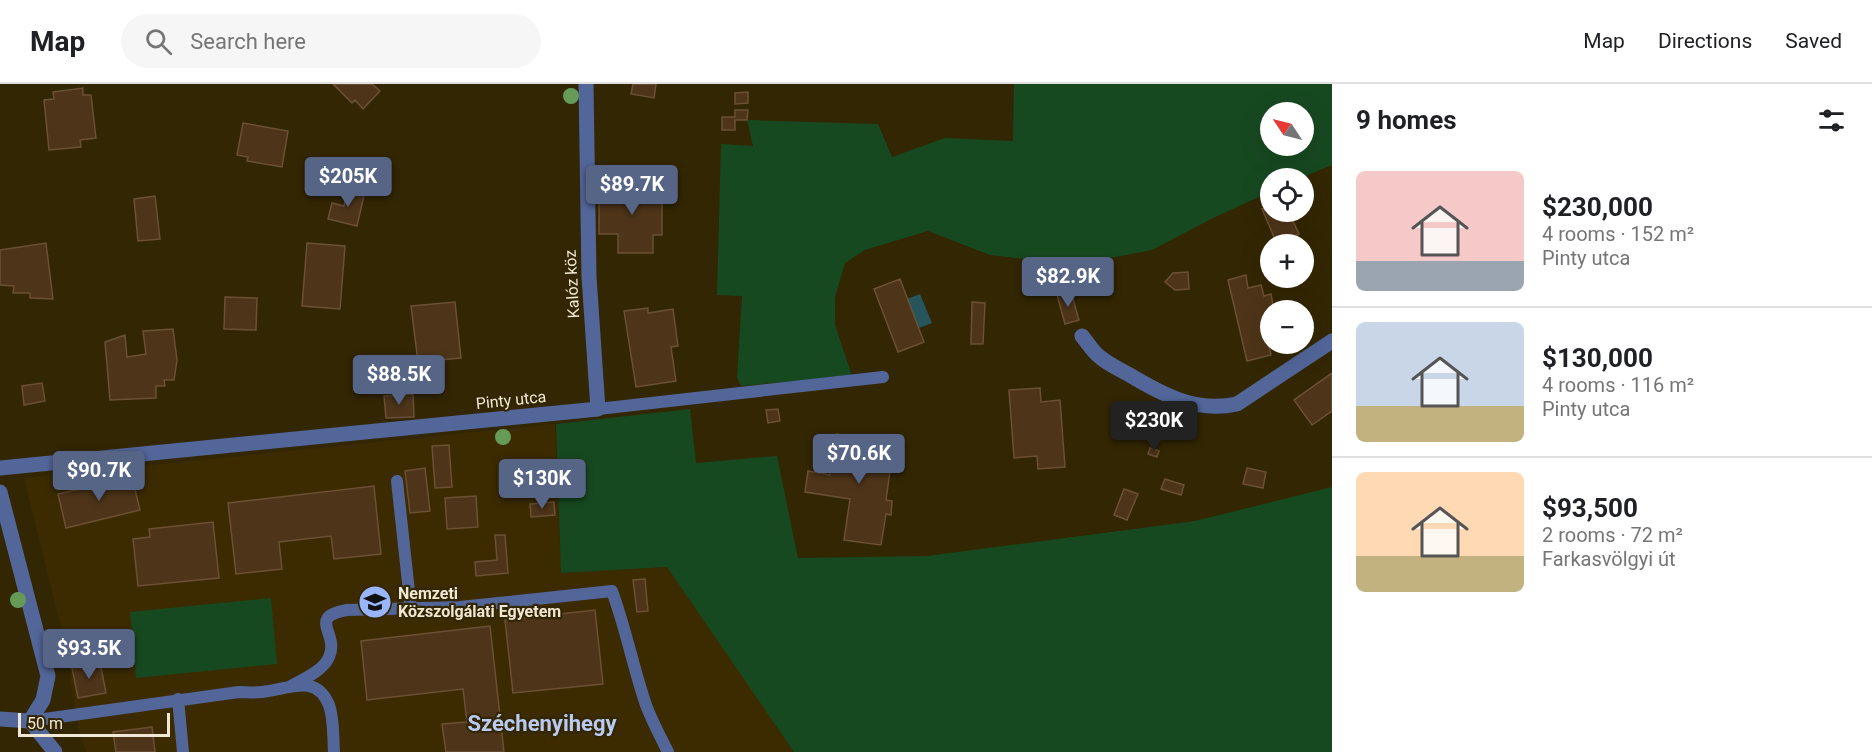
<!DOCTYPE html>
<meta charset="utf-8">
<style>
body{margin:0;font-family:Roboto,sans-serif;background:#f6f6f6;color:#202124;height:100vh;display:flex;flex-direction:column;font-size:22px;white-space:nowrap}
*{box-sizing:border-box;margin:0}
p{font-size:20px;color:#757577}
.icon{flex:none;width:33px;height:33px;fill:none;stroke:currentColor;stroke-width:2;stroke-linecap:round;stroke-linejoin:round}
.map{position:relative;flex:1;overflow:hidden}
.drawer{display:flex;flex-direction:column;background:#fff;width:540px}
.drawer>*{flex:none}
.needle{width:39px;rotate:305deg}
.tools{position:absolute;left:1260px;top:18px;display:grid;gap:12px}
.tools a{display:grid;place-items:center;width:54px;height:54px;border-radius:50%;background:#fff;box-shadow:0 6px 24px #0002;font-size:30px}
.scale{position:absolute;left:18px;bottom:15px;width:152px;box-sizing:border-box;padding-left:6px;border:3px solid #f0e7d4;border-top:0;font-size:16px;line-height:21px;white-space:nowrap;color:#f0e7d4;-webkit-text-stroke:4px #332602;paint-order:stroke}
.price{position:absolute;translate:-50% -51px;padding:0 14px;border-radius:6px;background:#566486;color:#fff;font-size:20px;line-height:39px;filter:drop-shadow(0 2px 3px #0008)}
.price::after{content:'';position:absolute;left:50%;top:36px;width:18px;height:14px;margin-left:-9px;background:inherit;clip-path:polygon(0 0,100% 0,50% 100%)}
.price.current{background:#222;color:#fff}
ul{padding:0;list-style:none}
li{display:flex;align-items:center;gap:18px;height:150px;padding:0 24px}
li+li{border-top:2px solid #e0e0e0}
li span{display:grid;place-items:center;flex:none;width:168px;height:120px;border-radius:9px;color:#555}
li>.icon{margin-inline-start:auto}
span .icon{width:72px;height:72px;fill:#fffc;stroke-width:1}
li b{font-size:26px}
h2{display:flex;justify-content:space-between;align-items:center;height:72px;padding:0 24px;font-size:26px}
header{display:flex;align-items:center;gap:36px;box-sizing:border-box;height:84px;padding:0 30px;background:#fff;border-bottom:2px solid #e0e0e0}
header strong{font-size:28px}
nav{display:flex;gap:33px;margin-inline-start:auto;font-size:21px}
.search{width:420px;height:54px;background:#f6f6f6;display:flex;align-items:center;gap:15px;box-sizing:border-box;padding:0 21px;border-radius:33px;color:#757577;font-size:22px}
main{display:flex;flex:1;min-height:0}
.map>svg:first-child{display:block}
</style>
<header>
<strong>Map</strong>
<div class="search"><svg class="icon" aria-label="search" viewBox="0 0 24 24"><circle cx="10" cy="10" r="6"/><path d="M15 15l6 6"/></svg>Search here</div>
<nav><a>Map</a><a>Directions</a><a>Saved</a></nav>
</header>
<main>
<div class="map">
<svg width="1332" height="668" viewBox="0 0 1332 668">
<rect width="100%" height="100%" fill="#332602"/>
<!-- built -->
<path fill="#3c2b00" d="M555,340L561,489L667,483L817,668H86L80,651L62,547L24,394Z"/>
<!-- green -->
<path fill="#174921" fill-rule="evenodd" d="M1014,0H1332V81L1301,94H1270V108L1215,133L1152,166L1089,178L1032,176L990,171L928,147L865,166L845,179L835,213V241L852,292L741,302L737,293L742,212L717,211L721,60L753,62L747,36L878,40L892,73L945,54L1013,57ZM1270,28H1304V62H1270Z
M690,325L696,379L777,372L798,474L927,472L1195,437L1332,403V668H794L667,483L561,489L556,340Z
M271,514L277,580L136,594L130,528Z"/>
<!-- water -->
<path fill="#26565c" d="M920,210L932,239L919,244L907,215Z"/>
<!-- building -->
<path fill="#4e3519" stroke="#6b5035" stroke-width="1.5" d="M333,0H372L380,7L363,25L355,16L352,19Z
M633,0H656L654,14L631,10Z
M83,4V11H91L96,54L80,56L81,63L49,66L44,16L54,15L53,8Z
M748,8V19L735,20V9Z
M735,26H748L747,36H735V46H722V33H735Z
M243,39L288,47L282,83L247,77L248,73L237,71Z
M619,93H652V114H662V151H653V169H618V150H599V114H619Z
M348,103L365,107L357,142L328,135L332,119L344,122Z
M155,112L160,155L138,157L134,115Z
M1270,122V128H1289L1299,150L1277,160L1262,125Z
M46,159L53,215L30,214V209H13L14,202L0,201V166Z
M307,159L345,162L340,225L302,222Z
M1188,188L1189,205L1175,206L1165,198L1173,189Z
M1246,191L1248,204L1261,201L1264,212L1271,210L1274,226H1270V241L1265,242L1271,271L1247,277L1228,196Z
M900,195L924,258L898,268L874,205Z
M1071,208L1079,236L1065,240L1057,211Z
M225,213L257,214L256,246L224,245Z
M455,218L461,274L418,278L411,222Z
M972,218L985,219L983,260H971Z
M648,224V229L673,225L678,262L671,263L676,297L636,303L624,227Z
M173,245L177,276L174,296H164L165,302H156V314L110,316L105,258L125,251L127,273L146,270L143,247Z
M383,274L384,284L367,286L366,276Z
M1332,289V327L1312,341L1294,316Z
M42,299L45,317L24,321L22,302Z
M1040,304L1041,318L1060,316L1065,383L1038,385L1037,372L1014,374L1009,306Z
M413,310L414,333L386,334L384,312Z
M778,325L780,337L768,339L766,326Z
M836,350L894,359L886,416L892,417L891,431L886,430L881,461L844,456L850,415L805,408L808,387L830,391Z
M449,361L452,403L435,404L432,362Z
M1150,364L1159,367L1157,373L1148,370Z
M425,384L430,427L410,429L405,387Z
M1247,384L1266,388L1263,404L1243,400Z
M132,393L140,426L66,444L58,410Z
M1165,395L1184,401L1181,411L1161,405Z
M374,402L381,470L334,475L331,452L279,458L282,485L236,490L228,419Z
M1124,405L1138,410L1127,436L1114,431Z
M476,412L478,443L447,445L445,414Z
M554,418L555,431L531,433L530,420Z
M213,438L219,494L138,502L133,455L150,453L149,445Z
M495,451H505L508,489L476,492L475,478L497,476Z
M645,495L648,527L637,528L633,496Z
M595,526L603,600L513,609L505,536Z
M490,542L504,668H446L442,640L467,638L463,605L367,616L361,557Z
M100,578L106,609L78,614L72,584Z
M152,643L155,668H116L113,648Z"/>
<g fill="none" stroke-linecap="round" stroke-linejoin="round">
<!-- service -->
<path stroke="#52669a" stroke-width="12" d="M598,325L883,293
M397,397L411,526
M291,602C303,595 323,587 329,573C340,550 306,533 347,526L460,523L612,507C626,545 633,583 646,621C652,637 660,652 668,668
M178,615L183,668
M30,637L239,608C246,608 255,609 262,608C287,606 316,588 329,621C334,635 333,653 334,668"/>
<!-- minor -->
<path stroke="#52669a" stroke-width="15" d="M1082,252C1088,259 1093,268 1100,273C1108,280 1119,285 1128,290C1163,311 1196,329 1237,320L1332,257
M0,384L598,325L589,193L586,0
M0,408L48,592L43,616L30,637
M0,635L30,637
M30,637L55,668"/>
</g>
<!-- trees -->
<g fill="#659b57">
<circle cx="571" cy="12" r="8"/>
<circle cx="503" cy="353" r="8"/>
<circle cx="18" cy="516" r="8"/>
</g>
<!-- icons -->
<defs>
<g id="university-disc" transform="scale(1.725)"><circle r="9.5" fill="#98b5fd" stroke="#332602"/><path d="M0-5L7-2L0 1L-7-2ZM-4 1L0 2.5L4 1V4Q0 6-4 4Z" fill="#111"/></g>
</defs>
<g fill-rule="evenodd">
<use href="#university-disc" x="375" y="518"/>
</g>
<g text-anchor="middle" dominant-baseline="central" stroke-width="4.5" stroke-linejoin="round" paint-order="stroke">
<!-- street labels -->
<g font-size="16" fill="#f0e7d4" stroke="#332602">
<text transform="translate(572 200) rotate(-93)">Kalóz köz</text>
<text transform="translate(511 316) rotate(-6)">Pinty utca</text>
</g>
<!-- poi labels -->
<g font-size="16" font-weight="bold" fill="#f0e7d4" stroke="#332602" text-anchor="start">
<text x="398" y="509">Nemzeti<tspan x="398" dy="18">Közszolgálati Egyetem</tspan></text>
</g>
<!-- district labels -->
<g font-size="22" font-weight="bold" fill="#b9caf3" stroke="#332602">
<text x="542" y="639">Széchenyihegy</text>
</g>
</g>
</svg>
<div class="tools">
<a><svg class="needle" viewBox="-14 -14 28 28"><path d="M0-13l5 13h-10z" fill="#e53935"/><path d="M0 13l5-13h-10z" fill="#757577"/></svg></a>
<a><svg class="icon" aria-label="locate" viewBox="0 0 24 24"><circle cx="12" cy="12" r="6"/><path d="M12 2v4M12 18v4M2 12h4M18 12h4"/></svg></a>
<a>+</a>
<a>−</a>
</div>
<div class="scale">50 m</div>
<b class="price" style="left:348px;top:124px">$205K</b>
<b class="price" style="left:632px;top:132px">$89.7K</b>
<b class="price" style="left:1068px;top:224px">$82.9K</b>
<b class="price" style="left:399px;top:322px">$88.5K</b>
<b class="price current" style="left:1154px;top:368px">$230K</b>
<b class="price" style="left:859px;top:401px">$70.6K</b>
<b class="price" style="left:99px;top:418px">$90.7K</b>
<b class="price" style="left:542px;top:426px">$130K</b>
<b class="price" style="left:89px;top:596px">$93.5K</b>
</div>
<section class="drawer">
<h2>9 homes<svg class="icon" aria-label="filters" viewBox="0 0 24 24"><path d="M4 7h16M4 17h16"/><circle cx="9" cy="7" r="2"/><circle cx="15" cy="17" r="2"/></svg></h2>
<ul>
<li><span style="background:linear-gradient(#f6c9c9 75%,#9aa5b1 0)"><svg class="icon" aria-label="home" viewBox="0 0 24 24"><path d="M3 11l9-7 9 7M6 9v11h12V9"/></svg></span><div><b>$230,000</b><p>4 rooms · 152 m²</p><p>Pinty utca</p></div></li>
<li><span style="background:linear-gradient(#c9d6e8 70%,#c2b280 0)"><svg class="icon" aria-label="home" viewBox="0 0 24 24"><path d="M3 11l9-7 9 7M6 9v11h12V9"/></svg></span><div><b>$130,000</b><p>4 rooms · 116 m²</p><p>Pinty utca</p></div></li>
<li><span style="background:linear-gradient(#ffd9b3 70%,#c2b280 0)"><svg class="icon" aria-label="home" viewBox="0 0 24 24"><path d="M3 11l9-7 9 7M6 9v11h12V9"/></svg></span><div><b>$93,500</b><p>2 rooms · 72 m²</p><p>Farkasvölgyi út</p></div></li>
</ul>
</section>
</main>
